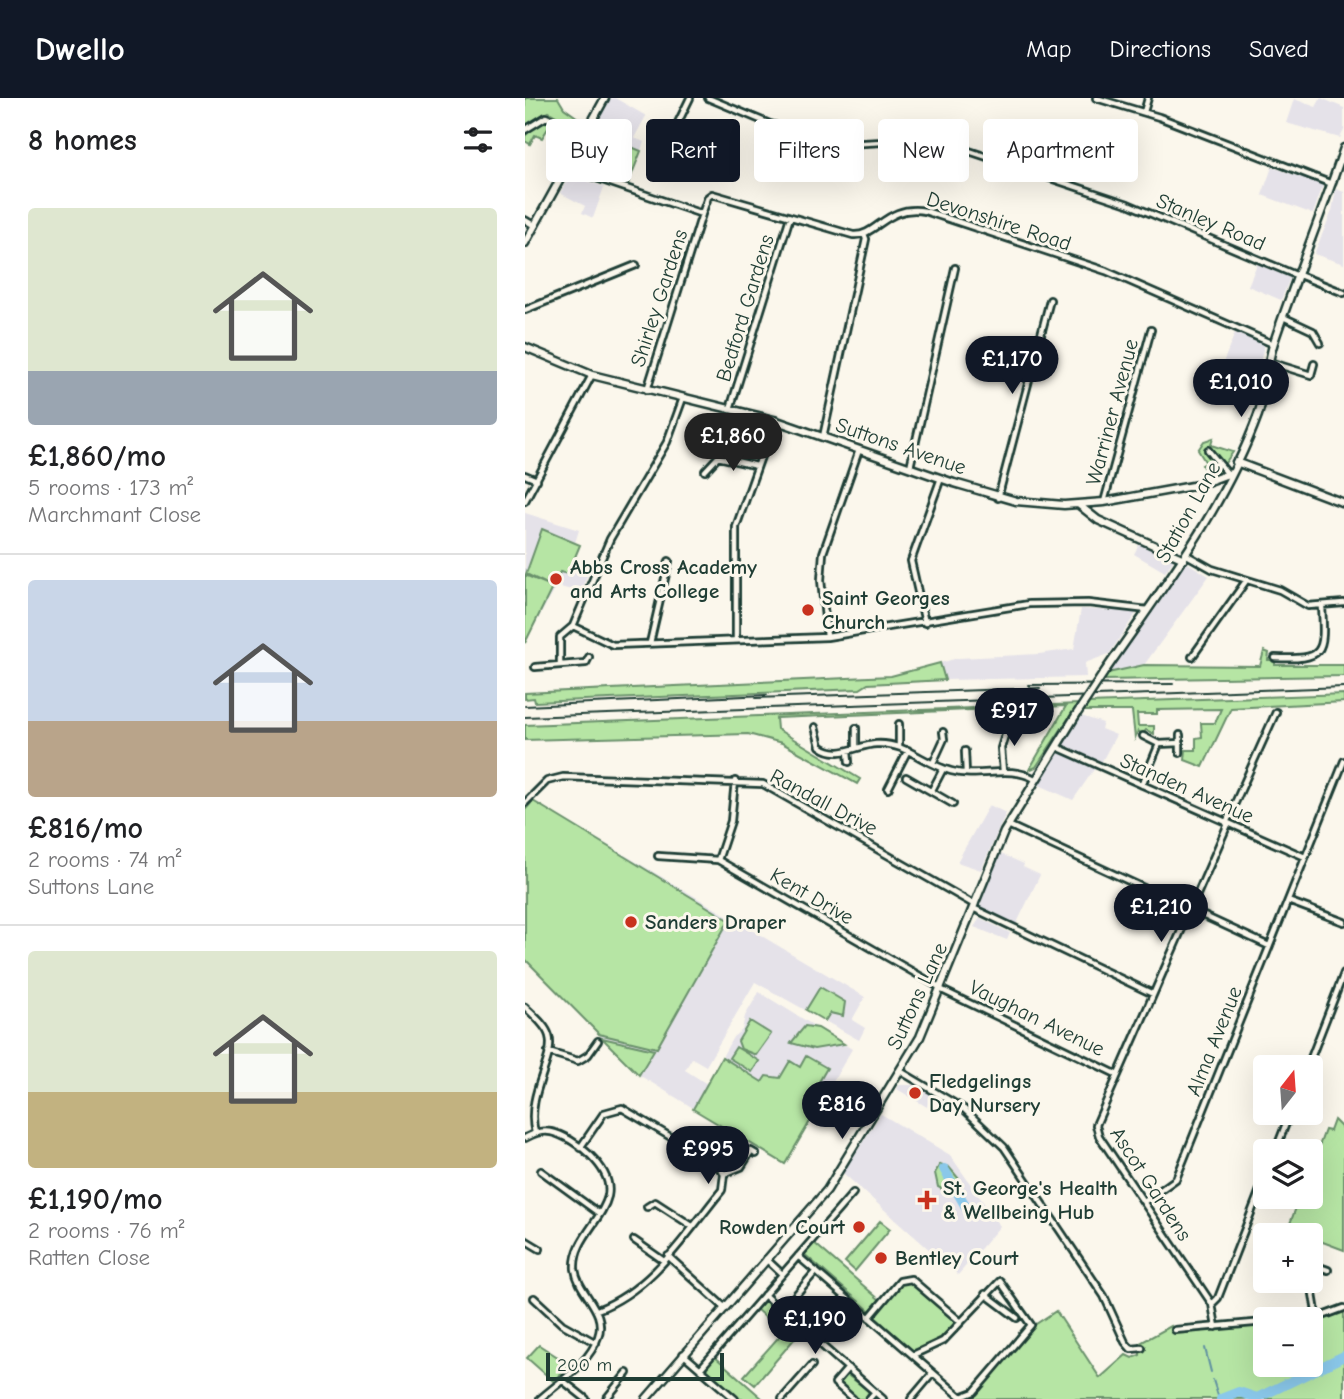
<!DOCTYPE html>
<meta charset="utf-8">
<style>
body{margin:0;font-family:"Comic Neue",sans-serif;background:#f2f2f2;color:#202124;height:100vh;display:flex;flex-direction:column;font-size:26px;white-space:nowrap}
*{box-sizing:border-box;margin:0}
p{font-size:23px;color:#757577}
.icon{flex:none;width:38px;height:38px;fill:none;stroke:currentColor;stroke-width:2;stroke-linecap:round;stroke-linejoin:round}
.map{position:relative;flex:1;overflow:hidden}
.drawer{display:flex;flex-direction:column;background:#fff;width:525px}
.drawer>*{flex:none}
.banner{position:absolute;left:21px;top:21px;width:665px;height:63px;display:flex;gap:14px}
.needle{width:46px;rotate:17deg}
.tools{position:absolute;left:728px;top:957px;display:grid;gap:14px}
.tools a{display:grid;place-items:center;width:70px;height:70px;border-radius:7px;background:#fff;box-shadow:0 7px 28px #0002;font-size:35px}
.scale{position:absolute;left:21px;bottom:18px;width:178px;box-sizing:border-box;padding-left:7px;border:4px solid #1f3d34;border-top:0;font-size:19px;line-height:24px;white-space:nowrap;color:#1f3d34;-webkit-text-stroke:5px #fbf7ec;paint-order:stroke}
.price{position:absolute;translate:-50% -60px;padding:0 16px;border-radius:24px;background:#111827;color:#fff;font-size:23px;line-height:46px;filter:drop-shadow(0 2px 4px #0008)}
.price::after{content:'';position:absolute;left:50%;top:42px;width:21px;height:16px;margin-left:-10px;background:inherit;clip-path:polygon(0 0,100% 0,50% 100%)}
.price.on{background:#222;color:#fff}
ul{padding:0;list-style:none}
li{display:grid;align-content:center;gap:14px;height:371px;padding:0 28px}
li+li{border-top:2px solid #e0e0e0}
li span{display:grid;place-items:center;height:217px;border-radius:7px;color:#555}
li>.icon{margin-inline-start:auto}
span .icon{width:126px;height:126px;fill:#fffc;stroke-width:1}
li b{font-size:30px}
h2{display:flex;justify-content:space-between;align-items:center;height:84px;padding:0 28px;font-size:30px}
.pill{padding:0 24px;border-radius:7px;background:#fff;box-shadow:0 7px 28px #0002;font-size:24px;line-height:63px}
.pill.on{background:#111827;color:#fff}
header{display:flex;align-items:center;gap:42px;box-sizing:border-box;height:98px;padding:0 35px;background:#111827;color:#fff}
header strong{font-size:33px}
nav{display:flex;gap:38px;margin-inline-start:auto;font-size:24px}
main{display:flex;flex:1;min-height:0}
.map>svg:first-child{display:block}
</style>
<header>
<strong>Dwello</strong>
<nav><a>Map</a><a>Directions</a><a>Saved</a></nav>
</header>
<main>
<section class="drawer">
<h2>8 homes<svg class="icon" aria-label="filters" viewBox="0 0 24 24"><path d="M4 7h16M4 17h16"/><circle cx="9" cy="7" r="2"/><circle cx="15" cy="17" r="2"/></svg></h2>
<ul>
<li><span style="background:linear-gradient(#dfe7d0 75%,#9aa5b1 0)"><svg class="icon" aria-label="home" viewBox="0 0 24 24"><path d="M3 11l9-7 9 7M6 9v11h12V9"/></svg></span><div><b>£1,860/mo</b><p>5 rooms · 173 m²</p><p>Marchmant Close</p></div></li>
<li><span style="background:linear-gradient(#c9d6e8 65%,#b9a48a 0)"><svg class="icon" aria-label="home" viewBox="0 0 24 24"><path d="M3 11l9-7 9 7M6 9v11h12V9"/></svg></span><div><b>£816/mo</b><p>2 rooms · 74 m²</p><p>Suttons Lane</p></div></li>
<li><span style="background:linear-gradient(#dfe7d0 65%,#c2b280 0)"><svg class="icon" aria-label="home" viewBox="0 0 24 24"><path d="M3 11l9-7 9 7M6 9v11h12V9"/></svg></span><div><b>£1,190/mo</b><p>2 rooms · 76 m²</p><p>Ratten Close</p></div></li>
</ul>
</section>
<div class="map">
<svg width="819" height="1301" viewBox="0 0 819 1301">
<rect width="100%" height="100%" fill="#fbf7ec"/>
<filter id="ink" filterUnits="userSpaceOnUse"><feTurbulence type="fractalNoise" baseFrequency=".0143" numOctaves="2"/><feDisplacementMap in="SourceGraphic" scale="14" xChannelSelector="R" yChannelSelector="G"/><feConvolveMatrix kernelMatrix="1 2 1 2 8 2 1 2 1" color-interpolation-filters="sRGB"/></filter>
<g filter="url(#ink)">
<!-- built -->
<path fill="#e5e2e9" d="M84,0H90L121,18L109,40L119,44L103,86L49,66Z
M796,0L819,10V32L815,40L761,25L769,1L791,9Z
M747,69L798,87L788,116L737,97Z
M45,77L79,89L68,120L57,115L60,108L35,95Z
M811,91L819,94V166L789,156L807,113Z
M732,166L765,180L756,202L723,188Z
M710,235L739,247L733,274L698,265Z
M0,415L54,432L50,445L55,447L47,466L64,474L55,494L31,488L0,545Z
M615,445L649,461L640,474L609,456Z
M661,464L684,478L619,567L583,575Z
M556,511L612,514L584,556L560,565L561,579L420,582L415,565L433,560L514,556L549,551Z
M553,617L578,625L576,631L591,637L576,665L539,648V640L550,628Z
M531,654L570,670L548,702L512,686Z
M8,703L340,899L327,922L340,930L334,942L230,884L181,968L167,960L160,972L182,986L208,939L217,932L220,918L234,894L327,951L260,1066L114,977L0,861V712Z
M464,707L481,715L456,772L432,764Z
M474,755L499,766L498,769L515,777L490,829L454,811Z
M455,820L485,835L482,842L449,829Z
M374,987H389L408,998L402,1009L372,991Z
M356,1016L425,1057L475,1128L433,1177L318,1075Z"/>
<!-- green -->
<path fill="#b6e5a4" stroke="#6a916c" stroke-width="2" d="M0,0H33L39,10L60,25L50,29L24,14L0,28Z
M20,22L45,33L50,42L25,27L17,40L10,37L5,46L0,43V38L13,25Z
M104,48L116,53L103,86L76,77L80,66L82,72L90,70Z
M688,340L686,347L708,354L695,372L682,378L677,367L681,365L673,352L679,343Z
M17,431L55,447L43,476L35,474L0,545V477L24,487L1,476Z
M739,553L744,555L743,562H750V567H819V578L578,582L583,575L619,567L735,568Z
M415,565L420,582L343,586L335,591L10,604L9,600L0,601V595L366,578Z
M819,596V604L706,610L678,669L660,662L661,652H671V640L677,639L676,625H690L696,611L632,612V616H612L613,628H629V636L621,632L618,636L613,633L610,640L607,613H556L563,605Z
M553,606L511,669L504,672L541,608L251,620L252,631L335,681L332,686L257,645L223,636L0,642V627Z
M8,703L204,822L132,950L74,936L0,861V712Z
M295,889L320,904L318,918L305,915L300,923L281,912Z
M225,923L246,936L231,957L216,951L213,943Z
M280,928L293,930L319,946L289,951L266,945Z
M77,940L129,952L114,977Z
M211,949L234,963L227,974L204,960Z
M281,958L302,970L294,984L300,988L290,1003V1015L260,1066L168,1011L197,959L237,984L241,978L255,980L265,963L275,969Z
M809,1022L819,1032V1152L763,1131L775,1099H786V1070L800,1032L805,1033Z
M415,1066L424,1069L434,1081L430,1090L419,1092L413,1089L410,1075Z
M355,1123L365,1131L330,1173L320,1164Z
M288,1144L355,1202L345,1213L278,1155Z
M383,1183L430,1223C424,1238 404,1252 387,1252L349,1218L377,1185Z
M240,1201L263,1221L254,1232L231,1211Z
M531,1213L575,1280L601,1257L607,1260L615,1257V1245L646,1228L648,1235L740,1227V1267H786V1223L819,1213V1301H446L508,1228Z
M267,1224L277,1232L230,1287L219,1278Z
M14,1247L45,1267L28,1283L2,1260Z
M189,1258L238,1301H214L179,1269Z
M321,1276L344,1293L340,1301H332L315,1286Z"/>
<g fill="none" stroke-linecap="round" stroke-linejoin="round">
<!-- stream -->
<path stroke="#5f90a1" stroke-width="2" d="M680,1250L686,1274
M688,1282L694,1301"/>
<!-- river -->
<path stroke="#8ac8ea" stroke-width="10" d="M419,1071L444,1114
M696,1301L714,1294L732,1300L819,1258"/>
<!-- minor casing -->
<g stroke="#1f3d34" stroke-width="10">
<path id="minor" d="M183,0L245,26L321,46L394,42L426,47L603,106L773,178
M571,0L634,19L807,86
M619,14L623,0
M0,32L21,19L60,36
M144,43L165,0
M42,70L177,116L183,99L187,96L328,137C352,139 361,106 400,113L581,173L748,246
M0,122L10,128
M774,177L819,195
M0,212L111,167
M758,219L788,233L795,245
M744,264L786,277L789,266
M122,292L177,116
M205,311L265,119
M298,339L341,141L339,136
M683,352L702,375
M385,369L430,170
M180,373L193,359L232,368
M0,377L12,382
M473,400L525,202
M0,403L67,277
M579,404L626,232
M662,457L687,471L755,492L783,508L819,505
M400,525L386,463L416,380
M48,528L88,547L302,539L504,506L563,505L623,512
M302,539L296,482L298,455L334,352
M211,542V429L249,322
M125,545L144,463
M667,559L721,483
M750,560C799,562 800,556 797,509
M35,567V539L48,528L85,441L142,344L158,300
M10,569L61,565L64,559
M290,629L295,648C313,662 332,647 351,646C380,644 399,666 426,673C455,681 483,666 510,681
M331,630V649
M655,637V655
M618,638L634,646
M374,648V626
M532,649L780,759
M323,653L324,664
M440,653L441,675
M408,665L419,641L418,634
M478,673L476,650L484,624
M381,679L428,706
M617,687L634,646L655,645
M363,691L383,652
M407,692L418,671
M0,705L22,683L38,679L238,686L450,807
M701,725L751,614
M483,727L744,848
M133,758L193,762L416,890
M193,762L206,723L210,683
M763,803L819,824
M450,811L628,896
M417,892L593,977
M0,909C8,917 21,927 24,938C31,961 0,996 10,1035
M23,954L53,963L63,957L73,943
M782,970L819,875
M375,973L439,1011L479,1049L579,1198L600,1244L606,1251L617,1250
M0,1040C8,1036 16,1032 26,1034C49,1039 89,1070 83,1098C77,1123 48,1142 50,1171C53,1196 83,1212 73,1239C64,1266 35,1283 15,1301
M55,1050L79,1015L97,1010L191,1066L199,1076L197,1092C160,1137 128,1191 72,1212
M750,1054L765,1015
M16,1073L75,1116
M199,1076L216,1069L226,1053L231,1056
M619,1104L651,1081L819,663
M122,1109L130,1104L167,1128
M0,1142L15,1151
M109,1142L139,1163
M143,1158L198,1208
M273,1158L429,1293L436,1299L449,1294L506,1227L475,1183L418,1243L388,1257
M241,1161L257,1176
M786,1166L803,1172
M460,1196L492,1220
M239,1197L358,1301
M9,1200L37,1226L71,1245
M687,1206L693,1200L740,1079
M257,1213L291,1173
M344,1220L375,1183L386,1181L436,1224
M792,1220L786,1184L793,1168
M774,1222L792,1220L819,1210
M691,1229L687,1206L574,1038L571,1027L703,726
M650,1232L740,1224
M286,1238L320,1199
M158,1256L210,1301
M323,1270L310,1285L328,1301
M175,1271L328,1095
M37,1282L61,1301
M81,1301L102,1275
M257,1301L287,1267
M344,1301L350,1294
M386,1301L408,1275"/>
</g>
<!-- tertiary casing -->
<g stroke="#1f3d34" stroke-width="11">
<path id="tertiary" d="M0,145L80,0
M0,249L67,277L249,322L429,385L491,403L539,407L579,404L673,387L706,375
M711,364L819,405
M554,407L573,422L659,461
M578,576C635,493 698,413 733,317C741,294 741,268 749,244C771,179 797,115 819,50
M121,1301L302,1092L395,939L479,734L551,617"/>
</g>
<!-- minor -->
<use href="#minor" stroke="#fbf7ec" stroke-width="4.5"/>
<!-- tertiary -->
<use href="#tertiary" stroke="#fbf7ec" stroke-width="6"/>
<!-- rail -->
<path stroke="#1f3d34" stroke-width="2" d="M504,587L648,586
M231,600L515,590
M0,608L242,597
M0,619L819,589"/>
<!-- tertiary-bridge casing -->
<g stroke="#1f3d34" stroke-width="11" stroke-linecap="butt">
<path id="tertiary-bridge" d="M551,617L578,576"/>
</g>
<!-- tertiary-bridge -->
<use href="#tertiary-bridge" stroke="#fbf7ec" stroke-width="6"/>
</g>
</g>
<!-- markers -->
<g fill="#c8321e" stroke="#fbf7ec" stroke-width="2.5">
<circle cx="31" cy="481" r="7"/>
<circle cx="283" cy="512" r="7"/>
<circle cx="106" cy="824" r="7"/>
<circle cx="390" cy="995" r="7"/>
<path d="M398.5 1091.5h7v7h7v7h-7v7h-7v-7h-7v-7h7z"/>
<circle cx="334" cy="1129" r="7"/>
<circle cx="356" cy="1160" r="7"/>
</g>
<g text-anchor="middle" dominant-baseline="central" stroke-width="6" stroke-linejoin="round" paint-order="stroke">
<!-- street labels -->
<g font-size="21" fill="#1f3d34" stroke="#fbf7ec">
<text transform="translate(474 123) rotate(18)">Devonshire Road</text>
<text transform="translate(686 124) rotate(23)">Stanley Road</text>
<text transform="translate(134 200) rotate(-72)">Shirley Gardens</text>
<text transform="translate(220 210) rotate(-73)">Bedford Gardens</text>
<text transform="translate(587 314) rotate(-75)">Warriner Avenue</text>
<text transform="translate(376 348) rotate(19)">Suttons Avenue</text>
<text transform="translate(663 414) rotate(-61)">Station Lane</text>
<text transform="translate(662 690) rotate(24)">Standen Avenue</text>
<text transform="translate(299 704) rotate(28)">Randall Drive</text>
<text transform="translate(287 798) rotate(30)">Kent Drive</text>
<text transform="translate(392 898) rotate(-65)">Suttons Lane</text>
<text transform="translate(512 920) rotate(26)">Vaughan Avenue</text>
<text transform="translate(689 943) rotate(-68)">Alma Avenue</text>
<text transform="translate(626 1086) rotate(57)">Ascot Gardens</text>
</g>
<!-- poi labels -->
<g font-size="21" font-weight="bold" fill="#1f3d34" stroke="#fbf7ec" text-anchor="start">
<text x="45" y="469">Abbs Cross Academy<tspan x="45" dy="24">and Arts College</tspan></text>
<text x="297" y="500">Saint Georges<tspan x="297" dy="24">Church</tspan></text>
<text x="120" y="824">Sanders Draper</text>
<text x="404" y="983">Fledgelings<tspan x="404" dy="24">Day Nursery</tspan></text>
<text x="418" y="1090">St. George's Health<tspan x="418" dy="24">&amp; Wellbeing Hub</tspan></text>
<text x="320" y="1129" text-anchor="end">Rowden Court</text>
<text x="370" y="1160">Bentley Court</text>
</g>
</g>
</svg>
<div class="tools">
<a><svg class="needle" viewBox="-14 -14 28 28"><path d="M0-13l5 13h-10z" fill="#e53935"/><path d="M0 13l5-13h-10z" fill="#757577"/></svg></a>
<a><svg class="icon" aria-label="layers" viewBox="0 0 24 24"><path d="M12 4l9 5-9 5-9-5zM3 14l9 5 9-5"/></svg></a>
<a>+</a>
<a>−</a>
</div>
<div class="scale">200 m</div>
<b class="price" style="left:487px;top:298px">£1,170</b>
<b class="price" style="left:716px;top:321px">£1,010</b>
<b class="price on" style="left:208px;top:375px">£1,860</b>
<b class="price" style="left:489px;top:650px">£917</b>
<b class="price" style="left:636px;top:846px">£1,210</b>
<b class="price" style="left:317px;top:1043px">£816</b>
<b class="price" style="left:183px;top:1088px">£995</b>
<b class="price" style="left:290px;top:1258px">£1,190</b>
<div class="banner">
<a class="pill">Buy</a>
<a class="pill on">Rent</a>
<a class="pill">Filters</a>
<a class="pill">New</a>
<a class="pill">Apartment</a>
</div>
</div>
</main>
